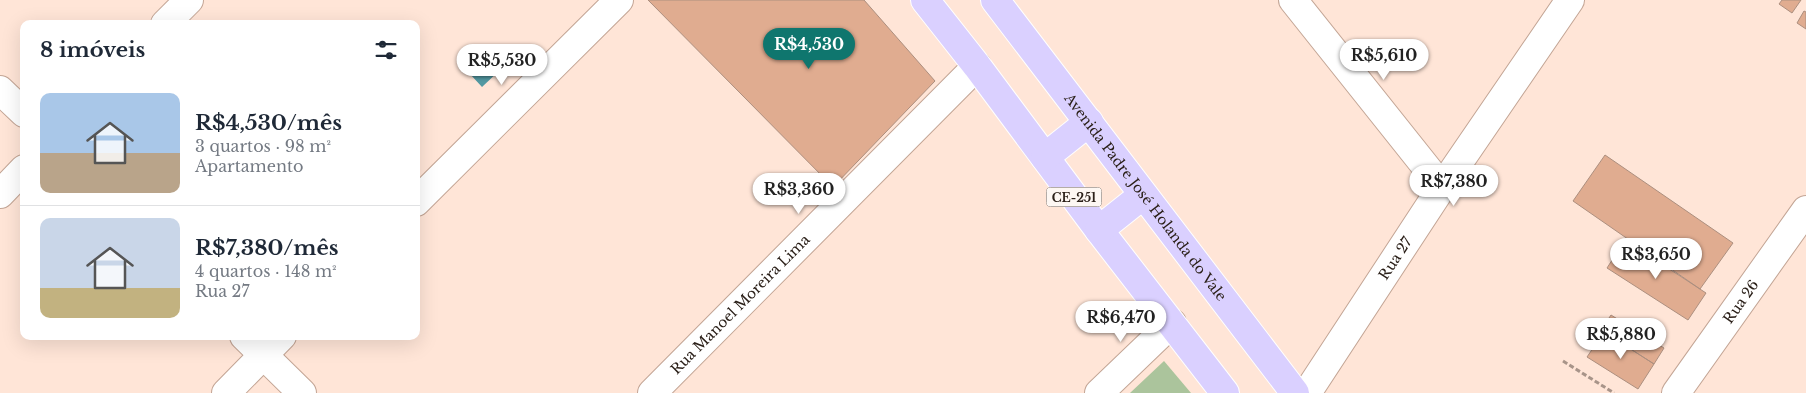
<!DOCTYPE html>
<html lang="pt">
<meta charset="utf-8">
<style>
body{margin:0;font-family:"Libre Baskerville",serif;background:#f2f2f3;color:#1f2937;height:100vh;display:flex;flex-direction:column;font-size:19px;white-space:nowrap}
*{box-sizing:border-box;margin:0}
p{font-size:16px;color:#747a83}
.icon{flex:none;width:28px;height:28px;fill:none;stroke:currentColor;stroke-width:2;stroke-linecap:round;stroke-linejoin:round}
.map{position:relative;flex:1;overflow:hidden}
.details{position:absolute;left:20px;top:20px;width:400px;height:320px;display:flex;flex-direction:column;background:#fff;border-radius:10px;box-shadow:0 5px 20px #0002}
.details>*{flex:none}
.price{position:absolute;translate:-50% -42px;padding:0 11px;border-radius:18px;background:#fff;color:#222;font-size:16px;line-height:32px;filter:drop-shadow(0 1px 2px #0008)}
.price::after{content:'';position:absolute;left:50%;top:30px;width:15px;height:11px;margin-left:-8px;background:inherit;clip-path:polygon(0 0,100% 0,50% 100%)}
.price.current{background:#0f766e;color:#fff}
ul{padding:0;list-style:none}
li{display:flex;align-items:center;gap:15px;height:125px;padding:0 20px}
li+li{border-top:1px solid #e0e1e3}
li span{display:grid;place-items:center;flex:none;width:140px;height:100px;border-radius:10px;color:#555}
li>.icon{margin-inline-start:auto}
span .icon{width:60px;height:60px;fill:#fffc;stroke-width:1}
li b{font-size:21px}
h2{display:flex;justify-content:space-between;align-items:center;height:60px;padding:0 20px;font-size:21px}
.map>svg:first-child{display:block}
</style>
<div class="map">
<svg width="1806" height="393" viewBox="0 0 1806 393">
<rect width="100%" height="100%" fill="#ffe5d7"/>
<!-- green -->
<path fill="#abc49c" d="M1164,361L1191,393H1130Z"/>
<!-- water -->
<path fill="#5399a2" d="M513,53L516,67L500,70L482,87L470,74L489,58Z"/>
<!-- building -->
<path fill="#e0ac90" stroke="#ac8f7f" d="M648,0H864L935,81L833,187Z
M1782,0H1801L1792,13L1779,4Z
M1804,11L1806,12V29L1797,23Z
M1605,155L1733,243L1700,289L1573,201Z
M1625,240L1706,293L1688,320L1607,268Z
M1611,315L1664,348L1654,364L1601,330Z
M1604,332L1654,364L1638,389L1587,357Z"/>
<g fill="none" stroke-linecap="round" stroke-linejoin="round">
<!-- minor casing -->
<g stroke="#c3a595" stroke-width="30">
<g id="minor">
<path d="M1293,0L1442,187"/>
<path d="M165,24L189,0"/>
<path d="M0,90L24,113"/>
<path d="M0,194L24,169"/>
<path d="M416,202L619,0"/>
<path d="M244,336L302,393"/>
<path d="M226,393L282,336"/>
<path id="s1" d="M652,393L977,66"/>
<path d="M1099,393L1172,323"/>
<path id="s2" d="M1307,393L1442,187L1570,0"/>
<path id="s3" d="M1676,393L1806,210"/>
</g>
</g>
<!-- major casing -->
<g stroke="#fff" stroke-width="30">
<g id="major">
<path d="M925,0L977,66L1099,230L1225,393"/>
<path id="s4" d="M995,0L1295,393"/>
<path d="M1045,157L1089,122"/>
<path d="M1099,230L1143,195"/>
</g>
</g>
<!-- path -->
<path stroke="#a89489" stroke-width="3" stroke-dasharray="5 2.5" stroke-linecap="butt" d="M1563,361L1614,393"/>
<!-- minor -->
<use href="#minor" stroke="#fff" stroke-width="28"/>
<!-- major -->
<use href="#major" stroke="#dad0ff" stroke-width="28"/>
</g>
<g text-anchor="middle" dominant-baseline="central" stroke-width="4.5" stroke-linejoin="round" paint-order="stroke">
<!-- shield labels -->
<rect fill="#fdf7f3" stroke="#6a605a" stroke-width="1" x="1046.5" y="187.5" width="55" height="19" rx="4"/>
<g font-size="12" font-weight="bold" fill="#2b2019">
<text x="1074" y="197">CE-251</text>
</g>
<!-- street labels -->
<g font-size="14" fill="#2b2019" stroke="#fdf7f3">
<text stroke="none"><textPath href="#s4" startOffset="248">Avenida Padre José Holanda do Vale</textPath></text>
<text stroke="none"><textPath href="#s2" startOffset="161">Rua 27</textPath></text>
<text stroke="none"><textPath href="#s3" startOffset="112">Rua 26</textPath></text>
<text stroke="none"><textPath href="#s1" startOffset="125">Rua Manoel Moreira Lima</textPath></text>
</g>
</g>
</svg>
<b class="price current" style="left:809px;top:70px">R$4,530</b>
<b class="price" style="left:1384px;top:81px">R$5,610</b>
<b class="price" style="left:502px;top:86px">R$5,530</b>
<b class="price" style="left:1454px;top:207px">R$7,380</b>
<b class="price" style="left:799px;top:215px">R$3,360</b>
<b class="price" style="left:1656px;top:280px">R$3,650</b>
<b class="price" style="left:1121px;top:343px">R$6,470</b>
<b class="price" style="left:1621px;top:360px">R$5,880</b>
<section class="details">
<h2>8 imóveis<svg class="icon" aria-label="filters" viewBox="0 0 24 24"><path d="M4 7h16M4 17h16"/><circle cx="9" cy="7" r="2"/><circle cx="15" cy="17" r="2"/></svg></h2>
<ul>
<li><span style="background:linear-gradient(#a9c7e8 60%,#b9a48a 0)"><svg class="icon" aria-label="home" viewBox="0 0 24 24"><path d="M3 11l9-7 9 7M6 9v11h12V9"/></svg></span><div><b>R$4,530/mês</b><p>3 quartos · 98 m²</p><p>Apartamento</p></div></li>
<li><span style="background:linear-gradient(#c9d6e8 70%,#c2b280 0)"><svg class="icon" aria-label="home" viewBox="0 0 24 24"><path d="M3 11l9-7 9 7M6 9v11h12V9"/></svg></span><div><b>R$7,380/mês</b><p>4 quartos · 148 m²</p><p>Rua 27</p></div></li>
</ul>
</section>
</div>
